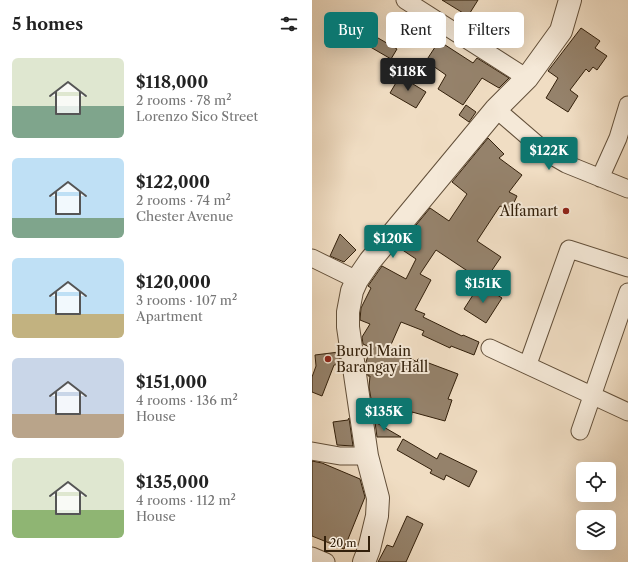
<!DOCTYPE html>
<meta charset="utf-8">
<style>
body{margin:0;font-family:"Libre Caslon Text",serif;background:#f2f2f2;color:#222;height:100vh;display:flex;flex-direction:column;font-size:15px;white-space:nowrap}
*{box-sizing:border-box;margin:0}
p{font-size:13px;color:#767676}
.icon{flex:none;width:22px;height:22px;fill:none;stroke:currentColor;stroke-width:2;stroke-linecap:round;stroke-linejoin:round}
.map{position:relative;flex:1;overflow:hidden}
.details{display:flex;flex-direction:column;background:#fff;width:312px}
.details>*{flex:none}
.top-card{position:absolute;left:12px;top:12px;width:244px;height:36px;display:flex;gap:8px}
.tools{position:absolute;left:264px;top:462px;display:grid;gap:8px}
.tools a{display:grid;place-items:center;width:40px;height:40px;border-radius:6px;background:#fff;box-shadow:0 4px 16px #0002;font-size:20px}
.scale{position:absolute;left:12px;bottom:10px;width:46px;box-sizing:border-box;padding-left:4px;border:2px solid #33200b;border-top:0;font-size:11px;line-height:14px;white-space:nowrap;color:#33200b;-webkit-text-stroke:3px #f5e9d8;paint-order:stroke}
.price{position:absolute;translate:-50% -34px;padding:0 9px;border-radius:4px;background:#0f766e;color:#fff;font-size:13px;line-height:26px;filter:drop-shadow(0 1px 2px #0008)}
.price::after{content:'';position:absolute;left:50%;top:24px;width:12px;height:9px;margin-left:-6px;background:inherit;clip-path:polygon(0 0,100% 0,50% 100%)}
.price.current{background:#222;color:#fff}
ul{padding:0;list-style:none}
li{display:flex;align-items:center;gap:12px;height:100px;padding:0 12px}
li span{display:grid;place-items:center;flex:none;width:112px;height:80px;border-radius:6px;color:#555}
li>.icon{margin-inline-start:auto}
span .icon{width:48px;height:48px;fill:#fffc;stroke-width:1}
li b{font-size:17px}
h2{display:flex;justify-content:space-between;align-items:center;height:48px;padding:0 12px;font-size:17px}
.chip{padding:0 14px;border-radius:6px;background:#fff;box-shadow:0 4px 16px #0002;font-size:14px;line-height:36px}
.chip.current{background:#0f766e;color:#fff}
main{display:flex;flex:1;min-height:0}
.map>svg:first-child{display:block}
</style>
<main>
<section class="details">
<h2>5 homes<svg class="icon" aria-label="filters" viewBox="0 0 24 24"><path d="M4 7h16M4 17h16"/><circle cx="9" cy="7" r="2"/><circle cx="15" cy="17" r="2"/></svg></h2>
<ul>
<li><span style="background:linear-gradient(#dfe7d0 60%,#7fa58c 0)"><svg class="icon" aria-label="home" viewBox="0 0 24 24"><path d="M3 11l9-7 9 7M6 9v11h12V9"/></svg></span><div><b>$118,000</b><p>2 rooms · 78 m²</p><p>Lorenzo Sico Street</p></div></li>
<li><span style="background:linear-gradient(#bfe0f5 75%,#7fa58c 0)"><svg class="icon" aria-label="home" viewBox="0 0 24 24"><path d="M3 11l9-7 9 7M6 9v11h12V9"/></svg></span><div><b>$122,000</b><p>2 rooms · 74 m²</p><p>Chester Avenue</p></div></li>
<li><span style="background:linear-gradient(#bfe0f5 70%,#c2b280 0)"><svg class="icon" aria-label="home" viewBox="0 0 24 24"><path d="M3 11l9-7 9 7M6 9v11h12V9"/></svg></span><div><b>$120,000</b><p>3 rooms · 107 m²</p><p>Apartment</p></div></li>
<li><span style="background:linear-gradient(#c9d6e8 70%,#b9a48a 0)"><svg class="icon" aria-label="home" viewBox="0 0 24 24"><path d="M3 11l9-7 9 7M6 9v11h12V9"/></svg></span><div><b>$151,000</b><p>4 rooms · 136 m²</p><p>House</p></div></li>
<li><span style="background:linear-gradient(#dfe7d0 65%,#8fb573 0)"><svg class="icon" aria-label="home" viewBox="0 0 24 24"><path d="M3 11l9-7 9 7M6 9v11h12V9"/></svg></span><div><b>$135,000</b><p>4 rooms · 112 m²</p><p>House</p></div></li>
</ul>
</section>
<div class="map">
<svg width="316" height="562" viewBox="0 0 316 562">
<rect width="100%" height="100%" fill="#f0ddc3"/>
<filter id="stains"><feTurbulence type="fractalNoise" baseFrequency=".005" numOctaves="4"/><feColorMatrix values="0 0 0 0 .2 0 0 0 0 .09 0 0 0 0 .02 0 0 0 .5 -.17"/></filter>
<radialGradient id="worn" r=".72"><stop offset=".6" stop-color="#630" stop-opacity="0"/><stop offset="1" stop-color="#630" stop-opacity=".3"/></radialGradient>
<!-- building -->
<path fill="#95826b" stroke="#33200b" d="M130,0H166L156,16Z
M269,28L288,41L283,48L295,56L285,70L281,67L277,72L274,69L258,90L266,96L256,112L234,98L246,78L236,71Z
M54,31L85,49L79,59L48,41Z
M127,41L161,63L165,58L197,78L187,88L170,78L151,105L126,89L134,75L114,61Z
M88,76L114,92L104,108L78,93Z
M154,105L164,112L157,122L147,115Z
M176,138L192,154L187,158L210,175L197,192L205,196L198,211L188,206L165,241L189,257L172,282L124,250L108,274L119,280L103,310L113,314L111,317L150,336L151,335L167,342L162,355L139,346L138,348L110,335L112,331L89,322L78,347L105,362L106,359L146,374L136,399L140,400L133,421L100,412L99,420L62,416L57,387L58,376H56L54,362L58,349H62L51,344L50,337L58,324L48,320L49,308L59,288L56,286L70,266L94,279L104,259L86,247L118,208L137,221L155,194L140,182Z
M28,234L44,250L32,262L18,256Z
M168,284L190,298L174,323L152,309Z
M27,352L29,364L22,365L10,396L0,392V377L4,366L3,355Z
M37,418L41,446L25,445L21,422L36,420Z
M63,422L89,437H65Z
M91,439L125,459L128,453L165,471L157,487L134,475L132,480L118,473L120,470L85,450Z
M0,461L10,463L48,479L53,497L32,549L0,536Z
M95,516L111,524L94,562H66L75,545L81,547Z"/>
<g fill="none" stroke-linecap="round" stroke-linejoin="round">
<!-- minor casing -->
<g stroke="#624f39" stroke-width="19">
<path id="minor" d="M93,0L215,78
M184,109L235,153L254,164L316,189
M288,178L306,138L316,105
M0,258L45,280
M178,348L316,412
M216,364L257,249L316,268
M268,431L316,292
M0,451L28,456H55
M0,556L14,562"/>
</g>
<!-- tertiary casing -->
<g stroke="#624f39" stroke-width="24">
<path id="tertiary" d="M52,562L57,549L65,516L66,498L55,456L36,327V312L40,291L45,280L58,261L184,109L215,78L249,31L258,0"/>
</g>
<!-- minor -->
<use href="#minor" stroke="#f5e9d8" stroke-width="17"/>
<!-- tertiary -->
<use href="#tertiary" stroke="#f5e9d8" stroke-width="22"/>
</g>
<!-- markers -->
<g fill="#8f2418" stroke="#f5e9d8" stroke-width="1.5">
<circle cx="254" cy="211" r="4"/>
<circle cx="16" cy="359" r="4"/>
</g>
<g text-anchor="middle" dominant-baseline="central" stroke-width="4" stroke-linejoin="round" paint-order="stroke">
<!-- poi labels -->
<g font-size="14" fill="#33200b" stroke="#f5e9d8" text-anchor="end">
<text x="246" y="211">Alfamart</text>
<text x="24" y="351" text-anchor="start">Burol Main<tspan x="24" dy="16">Barangay Hall</tspan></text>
</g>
</g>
<rect width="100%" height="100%" filter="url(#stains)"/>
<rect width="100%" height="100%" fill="url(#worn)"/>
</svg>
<div class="tools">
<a><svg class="icon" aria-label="locate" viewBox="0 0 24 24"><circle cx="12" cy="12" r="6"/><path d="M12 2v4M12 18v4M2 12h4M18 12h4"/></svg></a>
<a><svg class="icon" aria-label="layers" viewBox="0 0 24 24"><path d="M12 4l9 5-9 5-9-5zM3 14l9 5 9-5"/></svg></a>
</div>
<div class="scale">20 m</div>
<b class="price current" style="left:96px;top:92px">$118K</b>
<b class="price" style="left:237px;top:171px">$122K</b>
<b class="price" style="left:81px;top:259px">$120K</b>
<b class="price" style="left:171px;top:304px">$151K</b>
<b class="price" style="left:72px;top:432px">$135K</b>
<div class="top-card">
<a class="chip current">Buy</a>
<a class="chip">Rent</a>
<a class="chip">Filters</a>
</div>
</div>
</main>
